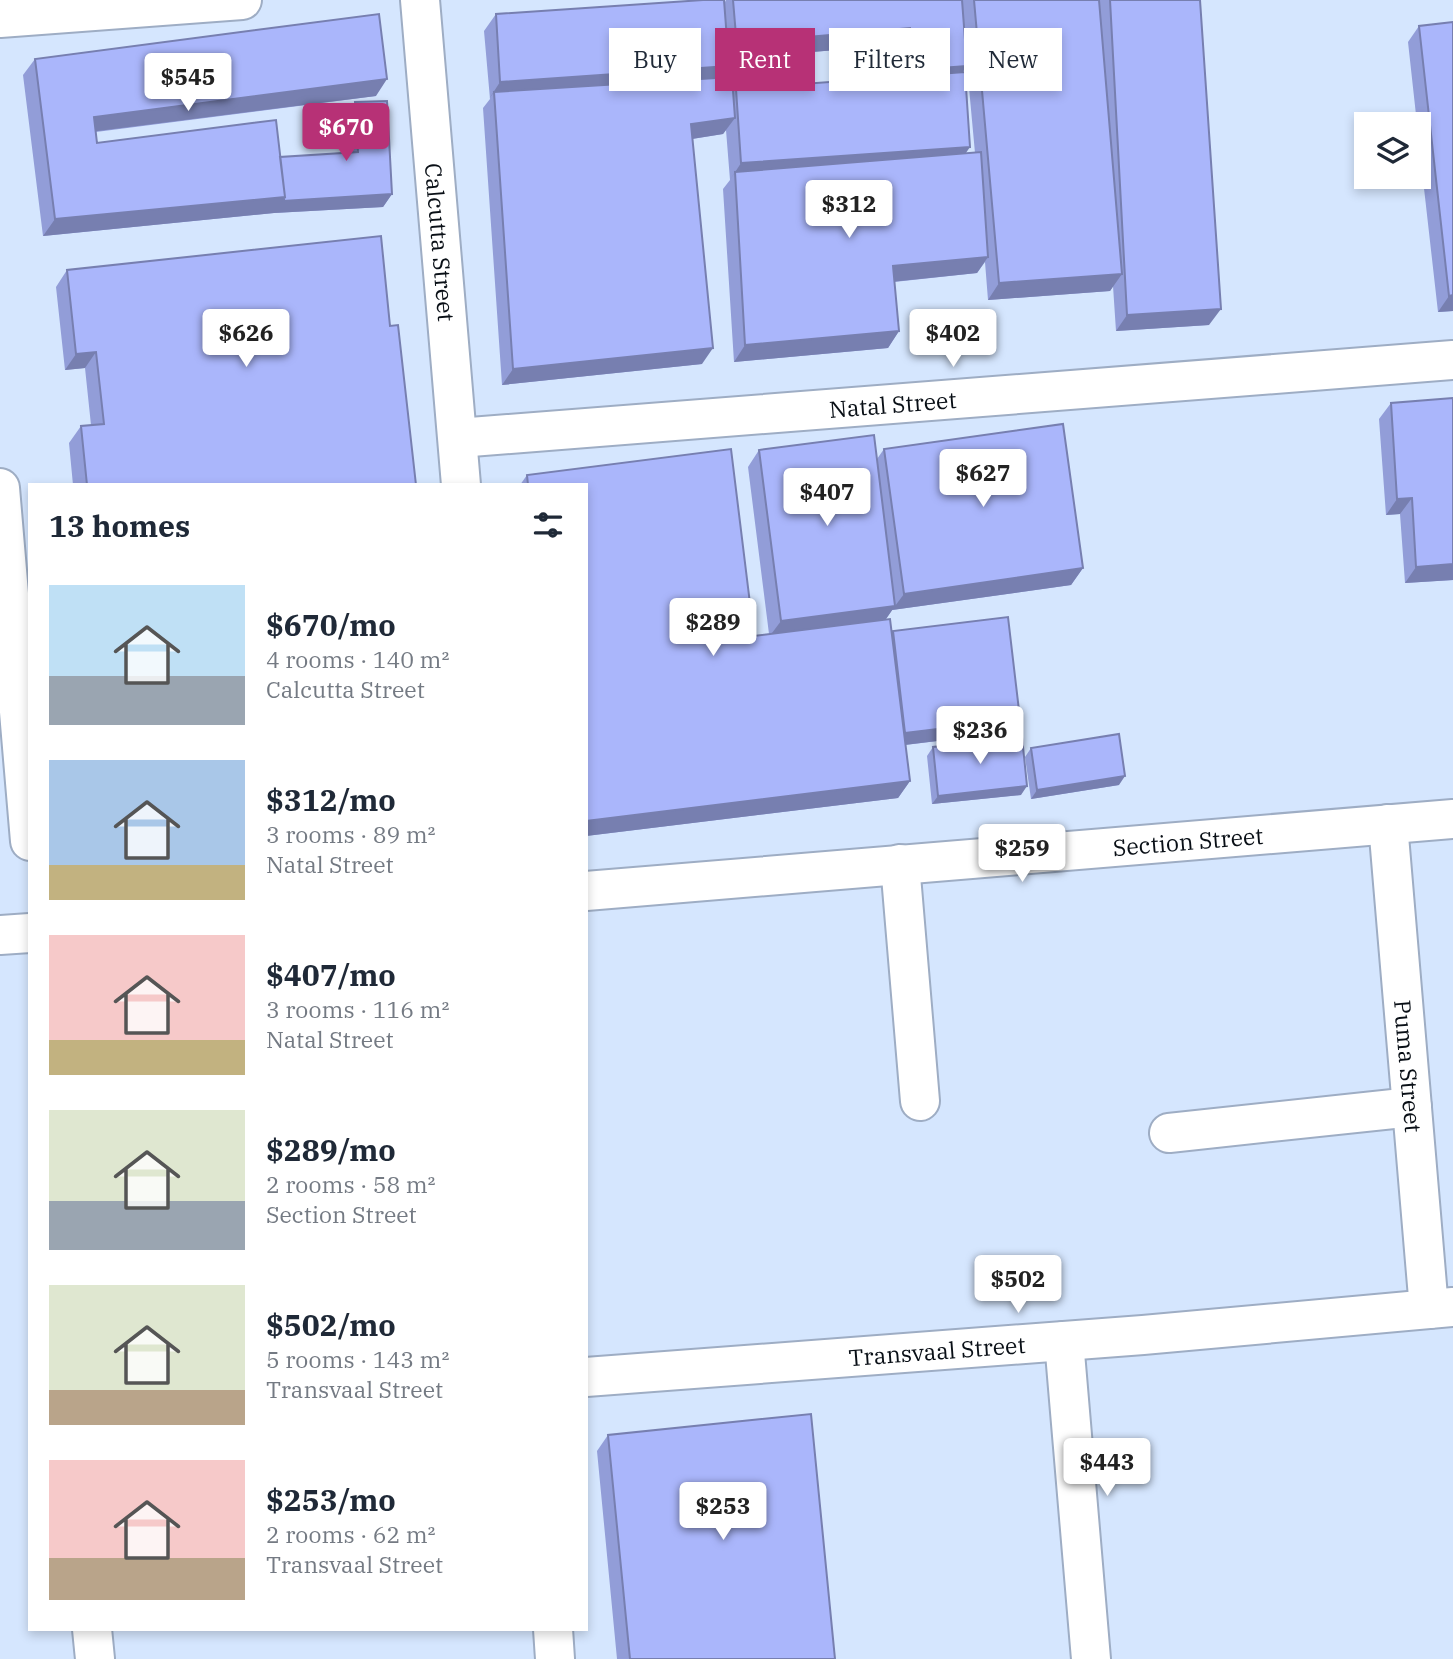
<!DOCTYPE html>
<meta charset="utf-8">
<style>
body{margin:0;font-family:"IBM Plex Serif",serif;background:#f6f6f7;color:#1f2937;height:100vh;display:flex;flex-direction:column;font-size:26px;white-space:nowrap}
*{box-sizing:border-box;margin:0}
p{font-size:23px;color:#747a83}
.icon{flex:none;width:38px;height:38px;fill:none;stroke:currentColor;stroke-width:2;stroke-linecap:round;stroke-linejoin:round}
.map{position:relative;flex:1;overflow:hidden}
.drawer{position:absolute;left:28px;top:483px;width:560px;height:1148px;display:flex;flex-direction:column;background:#fff;border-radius:0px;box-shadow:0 4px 10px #0003}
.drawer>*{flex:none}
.guide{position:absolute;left:609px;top:28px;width:665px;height:63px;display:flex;gap:14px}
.tools{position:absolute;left:1354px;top:112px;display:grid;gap:14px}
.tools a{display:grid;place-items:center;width:77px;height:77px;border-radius:0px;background:#fff;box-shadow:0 4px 10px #0003;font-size:35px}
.price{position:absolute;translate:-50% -60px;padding:0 16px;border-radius:7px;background:#fff;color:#222;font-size:23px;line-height:46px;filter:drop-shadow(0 2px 4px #0008)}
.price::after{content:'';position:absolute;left:50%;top:42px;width:21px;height:16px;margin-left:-10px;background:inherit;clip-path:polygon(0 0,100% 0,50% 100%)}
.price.active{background:#b73176;color:#fff}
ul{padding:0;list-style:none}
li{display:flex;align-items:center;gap:21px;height:175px;padding:0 21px}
li span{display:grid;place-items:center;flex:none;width:196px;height:140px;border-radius:0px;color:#555}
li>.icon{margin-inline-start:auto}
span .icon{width:84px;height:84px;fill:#fffc;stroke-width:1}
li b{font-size:30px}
h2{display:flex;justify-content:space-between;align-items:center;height:84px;padding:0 21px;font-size:30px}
.tag{padding:0 24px;border-radius:0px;background:#fff;box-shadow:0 4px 10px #0003;font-size:24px;line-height:63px}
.tag.active{background:#b73176;color:#fff}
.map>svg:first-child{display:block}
</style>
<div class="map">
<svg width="1453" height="1659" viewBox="0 0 1453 1659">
<rect width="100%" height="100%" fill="#e2ecfa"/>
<!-- built -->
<path fill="#d5e6fe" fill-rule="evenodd" d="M0,0H1453V1659H0ZM1367,124H1419V177H1367ZM30,485H586V1629H30Z"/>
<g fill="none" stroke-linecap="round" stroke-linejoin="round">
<!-- minor casing -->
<g stroke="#9eadc4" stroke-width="42">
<g id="minor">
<path id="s1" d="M420,0L461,485"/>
<path d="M0,18L242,0"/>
<path id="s2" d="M458,438L1453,360"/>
<path d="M0,488L30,841"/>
<path id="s3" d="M1388,824L1429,1309"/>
<path d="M900,864L920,1101"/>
<path id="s4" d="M586,891L1453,819"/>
<path d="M0,935L30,933"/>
<path d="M1169,1133L1412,1107"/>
<path d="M1064,1341L1091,1659"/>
<path id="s5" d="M586,1377L1143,1335L1453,1307"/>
<path d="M92,1629L95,1659"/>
<path d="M553,1629L555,1659"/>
</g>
</g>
<!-- minor -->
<use href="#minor" stroke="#fff" stroke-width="38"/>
</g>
<!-- wall -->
<path fill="#929dd8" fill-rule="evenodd" d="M726,0H1200L1209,325L1116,331L1113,286L1110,291L988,300L985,262L977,273L894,282L899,331L888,348L734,362L723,189L730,180L726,130L723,134L692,139L702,364L502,385L483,108L490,99L484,31L496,14L725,2ZM899,45L901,77L784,86L789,79L787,54ZM967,66L975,153H966L962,72ZM726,70L727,78H720Z
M1419,26L1453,311L1438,312L1419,144V124H1417L1408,42Z
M35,59L376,96L96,132L97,143L280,157L349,153L346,115L355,102L392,194L383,207L274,213L43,236L23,75Z
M67,270L390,326L416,485H73L69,443L81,426L91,425L85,368L65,370L56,287Z
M1391,403L1453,580L1405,583L1400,514L1386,515L1379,419Z
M1063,424L1083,568L1071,585L892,610L885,620L890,619L892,633L893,631L1008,617L1020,719L1011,732L905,745L910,781L898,798L586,836V485H520L527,475L731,449L754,636L769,634L748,467L759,450L874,435L877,459L884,449Z
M933,747L1021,795L932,804L927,756Z
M1031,748L1119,785L1031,799L1025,757Z
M608,1435L835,1659H617L597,1451Z"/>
<!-- shaded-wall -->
<path fill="#777fb0" d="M910,28L899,45L774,55L785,39Z
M729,66L717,83L494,92L489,99L500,82Z
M967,66L956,82L902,87L914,70Z
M387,79L376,96L82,133L94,117Z
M789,79L777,95L736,89L728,99L740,83Z
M735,118L723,134L679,141L691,124Z
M970,147L959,163L735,172L730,180L741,163Z
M392,194L383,207L274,213L43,236L55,219L285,197Z
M988,257L977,273L881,283L893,266Z
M1122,274L1110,291L988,300L999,283Z
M1453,295V311L1438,312L1449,296Z
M1221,309L1209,325L1116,331L1127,315Z
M899,331L888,348L734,362L745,345Z
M713,348L702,364L502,385L513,369Z
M96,352L85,368L65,370L76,354Z
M1412,498L1400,514L1386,515L1397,499Z
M1453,564V580L1405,583L1416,567Z
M1083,568L1071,585L892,610L904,594Z
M895,606L884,622L769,637L781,621Z
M1020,719L1011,732L896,746L905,733Z
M1125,776L1119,785L1031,799L1037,790Z
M910,781L898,798L586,836V821Z
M1027,786L1021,795L932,804L938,796Z"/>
<!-- building -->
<path fill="#aab6fb" stroke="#777fb0" stroke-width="2" d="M703,0H724L729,66L500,82L496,14Z
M733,0H962L967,66L914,70L910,28L785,39L789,79L740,83Z
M974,0H1099L1122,274L999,283Z
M1110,0H1200L1221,309L1127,315Z
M379,14L387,79L94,117L97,143L276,120L285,197L55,219L35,59Z
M1453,22V295L1449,296L1419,26Z
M965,72L970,147L741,163L736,89Z
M732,77L735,118L691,124L713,348L513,369L494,92Z
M387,101L392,194L283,201L285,197L280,157L358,152L355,102Z
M981,152L988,257L893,266L899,331L745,345L735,172Z
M381,236L390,326L398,325L416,485H87L81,426L104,424L96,352L76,354L67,270Z
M1453,398V564L1416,567L1412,498L1397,499L1391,403Z
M1063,424L1083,568L904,594L884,449Z
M874,435L895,606L781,621L759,450Z
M731,449L754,636L890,619L910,781L586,821V485H528L527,475Z
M1008,617L1020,719L905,733L893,631Z
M1119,734L1125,776L1037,790L1031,748Z
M1022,737L1027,786L938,796L933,747Z
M811,1414L835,1659H630L608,1435Z"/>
<g text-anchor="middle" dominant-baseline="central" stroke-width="6" stroke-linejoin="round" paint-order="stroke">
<!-- street labels -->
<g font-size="23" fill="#090f16" stroke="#f5f8fd">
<text stroke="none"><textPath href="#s1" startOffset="243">Calcutta Street</textPath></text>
<text stroke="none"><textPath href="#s2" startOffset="436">Natal Street</textPath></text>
<text stroke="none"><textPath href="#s4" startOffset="604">Section Street</textPath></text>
<text stroke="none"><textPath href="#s3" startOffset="243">Puma Street</textPath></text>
<text stroke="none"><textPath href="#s5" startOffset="352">Transvaal Street</textPath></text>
</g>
</g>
</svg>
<div class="tools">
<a><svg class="icon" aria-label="layers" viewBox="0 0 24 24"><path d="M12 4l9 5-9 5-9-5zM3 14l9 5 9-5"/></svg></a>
</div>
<b class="price" style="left:188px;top:113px">$545</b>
<b class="price active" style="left:346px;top:163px">$670</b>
<b class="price" style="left:849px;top:240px">$312</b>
<b class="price" style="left:246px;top:369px">$626</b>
<b class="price" style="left:953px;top:369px">$402</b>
<b class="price" style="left:983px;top:509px">$627</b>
<b class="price" style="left:827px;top:528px">$407</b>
<b class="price" style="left:713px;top:658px">$289</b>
<b class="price" style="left:980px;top:766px">$236</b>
<b class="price" style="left:1022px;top:884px">$259</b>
<b class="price" style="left:1018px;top:1315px">$502</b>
<b class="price" style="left:1107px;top:1498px">$443</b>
<b class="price" style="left:723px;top:1542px">$253</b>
<div class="guide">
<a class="tag">Buy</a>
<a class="tag active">Rent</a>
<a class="tag">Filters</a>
<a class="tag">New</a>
</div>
<section class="drawer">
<h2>13 homes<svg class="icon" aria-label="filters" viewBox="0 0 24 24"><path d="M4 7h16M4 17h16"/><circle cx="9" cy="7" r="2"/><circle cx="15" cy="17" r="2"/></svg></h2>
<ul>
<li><span style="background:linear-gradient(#bfe0f5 65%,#9aa5b1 0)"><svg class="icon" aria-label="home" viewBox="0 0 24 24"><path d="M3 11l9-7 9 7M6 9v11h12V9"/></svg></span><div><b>$670/mo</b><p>4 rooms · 140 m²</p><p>Calcutta Street</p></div></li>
<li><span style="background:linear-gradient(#a9c7e8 75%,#c2b280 0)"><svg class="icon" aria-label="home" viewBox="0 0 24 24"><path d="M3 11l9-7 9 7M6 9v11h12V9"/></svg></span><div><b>$312/mo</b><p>3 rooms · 89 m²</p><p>Natal Street</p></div></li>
<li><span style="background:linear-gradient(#f6c9c9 75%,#c2b280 0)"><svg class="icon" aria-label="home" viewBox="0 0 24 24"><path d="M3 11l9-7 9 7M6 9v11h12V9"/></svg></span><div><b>$407/mo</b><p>3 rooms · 116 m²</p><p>Natal Street</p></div></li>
<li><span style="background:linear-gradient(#dfe7d0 65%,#9aa5b1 0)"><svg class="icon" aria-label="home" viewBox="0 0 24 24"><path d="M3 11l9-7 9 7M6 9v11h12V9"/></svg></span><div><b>$289/mo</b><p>2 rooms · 58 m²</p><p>Section Street</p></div></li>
<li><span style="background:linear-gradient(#dfe7d0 75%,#b9a48a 0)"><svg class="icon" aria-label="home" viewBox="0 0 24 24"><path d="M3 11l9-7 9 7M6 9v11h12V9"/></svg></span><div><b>$502/mo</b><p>5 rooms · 143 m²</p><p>Transvaal Street</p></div></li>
<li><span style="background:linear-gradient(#f6c9c9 70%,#b9a48a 0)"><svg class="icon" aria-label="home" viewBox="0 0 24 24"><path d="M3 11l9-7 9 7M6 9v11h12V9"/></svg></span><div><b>$253/mo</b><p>2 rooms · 62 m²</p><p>Transvaal Street</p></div></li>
</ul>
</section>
</div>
